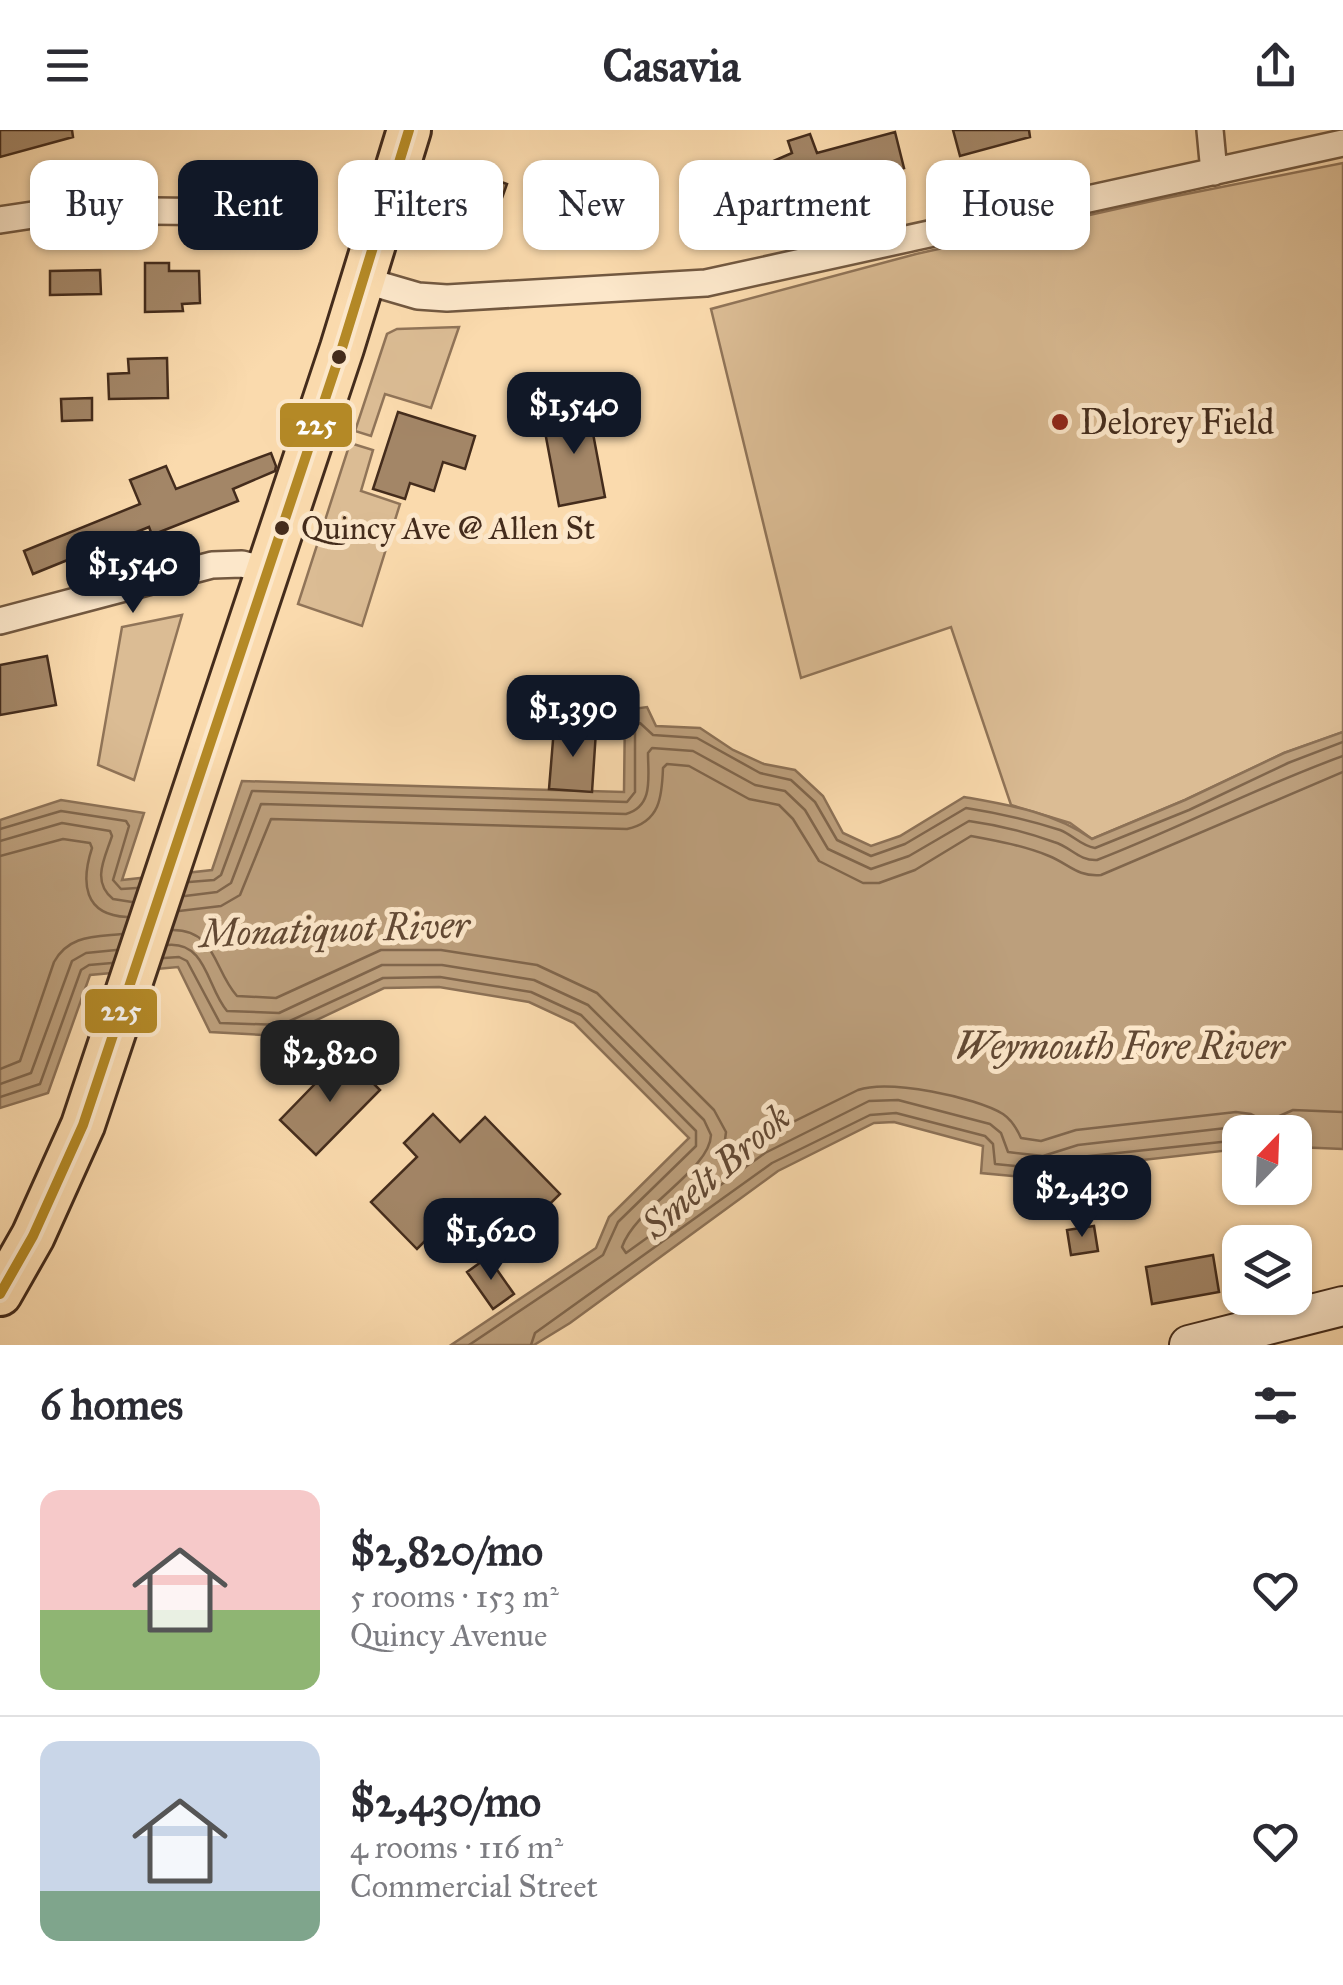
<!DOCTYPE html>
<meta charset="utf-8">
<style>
body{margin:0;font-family:"IM FELL Great Primer",serif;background:#f7f7f7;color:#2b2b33;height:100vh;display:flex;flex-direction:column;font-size:38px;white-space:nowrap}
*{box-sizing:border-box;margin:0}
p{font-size:32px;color:#7c7c81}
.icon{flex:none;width:55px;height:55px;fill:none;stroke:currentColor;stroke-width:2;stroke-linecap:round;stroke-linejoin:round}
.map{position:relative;height:1215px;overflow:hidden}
.details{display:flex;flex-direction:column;background:#fff;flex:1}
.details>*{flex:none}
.banner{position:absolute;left:30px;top:30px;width:1285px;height:90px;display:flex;gap:20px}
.needle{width:65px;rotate:23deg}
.buttons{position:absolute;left:1222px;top:985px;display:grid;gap:20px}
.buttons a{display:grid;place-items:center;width:90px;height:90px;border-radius:20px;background:#fff;box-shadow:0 2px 8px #0004;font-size:50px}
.price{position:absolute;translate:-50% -85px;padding:0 22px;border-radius:20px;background:#111827;color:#fff;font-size:32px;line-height:65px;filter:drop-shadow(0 2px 5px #0008)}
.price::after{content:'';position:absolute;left:50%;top:60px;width:30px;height:22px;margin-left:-15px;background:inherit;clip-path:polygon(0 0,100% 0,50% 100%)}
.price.selected{background:#222;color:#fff}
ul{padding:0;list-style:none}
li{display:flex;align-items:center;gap:30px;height:250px;padding:0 40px}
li+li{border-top:2px solid #e1e1e2}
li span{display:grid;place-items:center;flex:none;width:280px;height:200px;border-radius:20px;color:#555}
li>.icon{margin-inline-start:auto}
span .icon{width:120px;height:120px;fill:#fffc;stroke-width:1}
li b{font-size:42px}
h2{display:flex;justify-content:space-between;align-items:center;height:120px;padding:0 40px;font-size:42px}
.chip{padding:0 35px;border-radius:20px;background:#fff;box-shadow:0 2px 8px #0004;font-size:35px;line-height:90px}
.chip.selected{background:#111827;color:#fff}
header{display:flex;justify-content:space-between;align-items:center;height:130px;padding:0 40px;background:#fff;font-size:45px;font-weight:700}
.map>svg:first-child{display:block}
</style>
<header><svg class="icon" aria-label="menu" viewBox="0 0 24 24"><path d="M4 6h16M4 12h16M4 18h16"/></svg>Casavia<svg class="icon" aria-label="share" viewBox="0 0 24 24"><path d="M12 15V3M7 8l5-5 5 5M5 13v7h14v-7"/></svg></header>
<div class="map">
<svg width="1343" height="1215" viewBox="0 0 1343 1215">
<rect width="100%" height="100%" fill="#fadaad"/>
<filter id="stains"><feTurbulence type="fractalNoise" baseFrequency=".002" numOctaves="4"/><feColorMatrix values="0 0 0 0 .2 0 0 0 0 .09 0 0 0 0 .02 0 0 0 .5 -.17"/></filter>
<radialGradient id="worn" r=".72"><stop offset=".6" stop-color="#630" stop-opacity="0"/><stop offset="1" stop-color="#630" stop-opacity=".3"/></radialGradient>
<!-- green -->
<path fill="#dbbc94" stroke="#907458" stroke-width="2.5" d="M1343,33V602L1284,623L1185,670L1092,709L1070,693L1011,675L951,497L801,548L711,179L916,124L1161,69Z
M459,197L431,278L385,264L371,306L355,301L387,204L397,199Z
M350,313L373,320L361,361L400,374L362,496L298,474Z
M182,485L134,650L98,635L122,497Z"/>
<!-- water -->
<path fill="#bc9f7c" stroke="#8c7156" stroke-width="2.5" d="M647,577L656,596L700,598L733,620L764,634L795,640L823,666L843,703L871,716L900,706L964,667C1009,675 1054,682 1092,709L1185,670L1284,623L1343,602V1019L1295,1017V1002H1240V1019L1081,1037L1046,1049L981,1043L983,1016L894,992L874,993L778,1041L570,1193L534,1215H451L596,1118L609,1087L689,1008L574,893L529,872L439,857L384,858L283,906L210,902L178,837L90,845L48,963L0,978V690L61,670L144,683L122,750L212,740L242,651L624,662L625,580Z"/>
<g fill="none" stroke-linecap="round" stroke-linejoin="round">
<!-- shore -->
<path stroke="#80664c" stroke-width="2.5" d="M0,699L61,681L126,691L129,696L113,750L121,759L137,758
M0,711L62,693L110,701L112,706C105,728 91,751 113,769L132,772
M0,726L63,709L90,713L92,718C81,752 83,785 127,787
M189,752L214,750L221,745L252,661L627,672L635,662V597L640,593L653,605L697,608L760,643L791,650L815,672L837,710L871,726L905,714L966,678C998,683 1029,690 1060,700C1073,705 1081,716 1095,718L1189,680L1288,633L1343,612
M185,766L217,762L231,753L261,674L626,684C654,676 648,647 648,623L652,618L693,621L755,655L785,661L805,680L828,719L871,739L909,726L969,691C998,695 1026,702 1054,712C1071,717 1079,731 1097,730C1180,698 1259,656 1343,626
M179,781L221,776L240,765L271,689L627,699C660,692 662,667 663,638L667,634L689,636L749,669L779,675L793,689L819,731L863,753H879L915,740L971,706C998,711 1025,716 1049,726C1069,734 1077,747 1101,745L1343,642
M173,800C216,800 214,841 237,866L276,868L381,820H441L537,835L597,863L714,980L726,1002L723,1025L727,1030L760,1008L858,960C889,949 975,967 1003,984C1012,990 1017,999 1021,1008L1041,1011L1076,1000L1236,982L1251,984L1266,992L1293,980L1343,982
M168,815C207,812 207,858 227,881L279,883L382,835H442L534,850L588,875L704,990L711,1005C710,1040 636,1077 622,1117L626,1123L765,1023L869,971L898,970L990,994L1001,1003L1008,1022L1043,1026L1078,1015L1235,997L1253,1002
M164,828L179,827L187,831L220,893L281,895L383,848L440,847L531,862L581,885L696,1001V1016L618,1092L603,1125L469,1215
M0,939L20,931L54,832C69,805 94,807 122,804
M0,954L31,943L72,831L86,823L116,820
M0,967L40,954L81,840L89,835L112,833
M531,1215L535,1203L772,1033L870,985L896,983L985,1006L993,1014L995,1034L1044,1039L1080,1027L1240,1010"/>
</g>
<!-- building -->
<path fill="#a38667" stroke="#442c1c" stroke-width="2.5" d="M0,0H72L73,7L0,27Z
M953,0H1029L1030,7L960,26Z
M895,2L904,38L856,51L851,35L694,85L686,55L769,33L792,23L788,11L810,4L817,23Z
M606,32L644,38L636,87L599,81Z
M482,45L507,54L487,110L459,100L475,53L479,55Z
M145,133H169V141H199L200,173L182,174L183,181L145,182Z
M100,140L101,164L50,165V141Z
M167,228L168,268L109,269L108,244L129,243L128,229Z
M92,268V290L62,291L61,269Z
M588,277L605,367L559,376L542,286Z
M398,282L475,306L465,339L443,332L434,361L410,353L405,369L373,359Z
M271,323L276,336L275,341L233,359L238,371L152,405L149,397L33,444L24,421L140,374L130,350L166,336L176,359Z
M47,526L56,575L0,585V535Z
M554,598L596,601L592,662L549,659Z
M344,924L380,960L316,1025L280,990Z
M433,984L460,1012L485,987L560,1064L506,1117L463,1073L417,1119L371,1072L417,1027L404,1013Z
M1094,1096L1098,1121L1071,1125L1067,1100Z
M1213,1125L1219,1162L1152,1174L1146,1137Z
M488,1127L514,1164L493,1179L467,1142Z"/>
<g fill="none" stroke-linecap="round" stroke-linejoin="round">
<!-- street casing -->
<g stroke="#725840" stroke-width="30">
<path id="street" d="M1210,0L1214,42
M0,90L66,80L238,82
M363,150L418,166L447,168L706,153L1343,13
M0,491L212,435L242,434L267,440"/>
</g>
<!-- secondary casing -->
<g stroke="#442c1c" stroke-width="42">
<path id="secondary" d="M1189,1215L1343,1176"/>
</g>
<!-- primary casing -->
<g stroke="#442c1c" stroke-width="48">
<path id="primary" d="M0,1164L33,1106L83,995L342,218L409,0"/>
</g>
<!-- street -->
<use href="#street" stroke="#fce7ca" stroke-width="25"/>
<!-- secondary -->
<use href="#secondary" stroke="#fce7ca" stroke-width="38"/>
<!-- primary -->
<use href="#primary" stroke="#fadaad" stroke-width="42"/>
<!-- bus-1 casing -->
<g stroke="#fce7ca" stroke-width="18">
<path id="bus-1" d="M0,1164L33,1106L83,995L342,218L409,0"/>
</g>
<!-- bus-1 -->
<use href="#bus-1" stroke="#b48926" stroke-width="10"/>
</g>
<!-- markers -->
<g fill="#442c1c" stroke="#fce7ca" stroke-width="4">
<circle cx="339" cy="227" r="9"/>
<circle cx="282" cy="398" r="9"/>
</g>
<circle fill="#8f2418" stroke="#fce7ca" stroke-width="4" cx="1060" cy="292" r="10"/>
<g text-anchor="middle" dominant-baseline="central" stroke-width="10" stroke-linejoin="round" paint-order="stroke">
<!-- bus labels -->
<g font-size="32" fill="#442c1c" stroke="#fce7ca" text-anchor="start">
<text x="301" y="398">Quincy Ave @ Allen St</text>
</g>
<!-- poi labels -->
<g font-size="35" fill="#442c1c" stroke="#fce7ca" text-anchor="start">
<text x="1080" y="292">Delorey Field</text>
</g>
<!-- water labels -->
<g font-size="38" font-style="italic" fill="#624934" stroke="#fce7ca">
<text transform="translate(335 799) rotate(-2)">Monatiquot River</text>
<text x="1120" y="916">Weymouth Fore River</text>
<text transform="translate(716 1041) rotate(-41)">Smelt Brook</text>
</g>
</g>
<g stroke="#fce7ca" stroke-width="4">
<rect x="278" y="271" width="76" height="48" rx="10" fill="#b48926"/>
<rect x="83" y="857" width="76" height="48" rx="10" fill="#b48926"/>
</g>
<g font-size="28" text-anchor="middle" font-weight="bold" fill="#fff">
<text x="316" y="304">225</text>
<text x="121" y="890">225</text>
</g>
<rect width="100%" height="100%" filter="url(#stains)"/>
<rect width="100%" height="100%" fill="url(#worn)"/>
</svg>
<div class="buttons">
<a><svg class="needle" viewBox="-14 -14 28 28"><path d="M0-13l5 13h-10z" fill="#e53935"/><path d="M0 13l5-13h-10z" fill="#7c7c81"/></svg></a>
<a><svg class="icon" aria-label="layers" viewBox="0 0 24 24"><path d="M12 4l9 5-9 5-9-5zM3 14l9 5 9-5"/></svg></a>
</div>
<b class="price" style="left:574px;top:327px">$1,540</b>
<b class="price" style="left:133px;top:486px">$1,540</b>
<b class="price" style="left:573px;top:630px">$1,390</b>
<b class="price selected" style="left:330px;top:975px">$2,820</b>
<b class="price" style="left:1082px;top:1110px">$2,430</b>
<b class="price" style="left:491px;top:1153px">$1,620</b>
<div class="banner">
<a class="chip">Buy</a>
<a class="chip selected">Rent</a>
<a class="chip">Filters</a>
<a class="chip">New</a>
<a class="chip">Apartment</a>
<a class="chip">House</a>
</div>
</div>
<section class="details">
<h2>6 homes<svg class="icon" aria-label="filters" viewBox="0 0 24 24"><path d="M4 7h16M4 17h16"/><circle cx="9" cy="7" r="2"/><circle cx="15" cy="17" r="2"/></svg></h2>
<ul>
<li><span style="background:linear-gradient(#f6c9c9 60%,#8fb573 0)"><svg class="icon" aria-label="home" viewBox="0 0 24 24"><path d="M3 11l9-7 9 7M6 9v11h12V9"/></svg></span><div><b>$2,820/mo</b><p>5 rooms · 153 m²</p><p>Quincy Avenue</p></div><svg class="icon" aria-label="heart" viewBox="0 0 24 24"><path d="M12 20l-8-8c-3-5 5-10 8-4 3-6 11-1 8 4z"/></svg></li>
<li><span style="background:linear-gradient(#c9d6e8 75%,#7fa58c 0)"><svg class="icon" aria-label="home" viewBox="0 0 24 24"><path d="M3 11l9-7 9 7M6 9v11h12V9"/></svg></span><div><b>$2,430/mo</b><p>4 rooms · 116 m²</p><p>Commercial Street</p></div><svg class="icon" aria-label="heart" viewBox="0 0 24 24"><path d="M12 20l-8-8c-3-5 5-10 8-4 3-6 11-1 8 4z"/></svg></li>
</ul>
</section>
